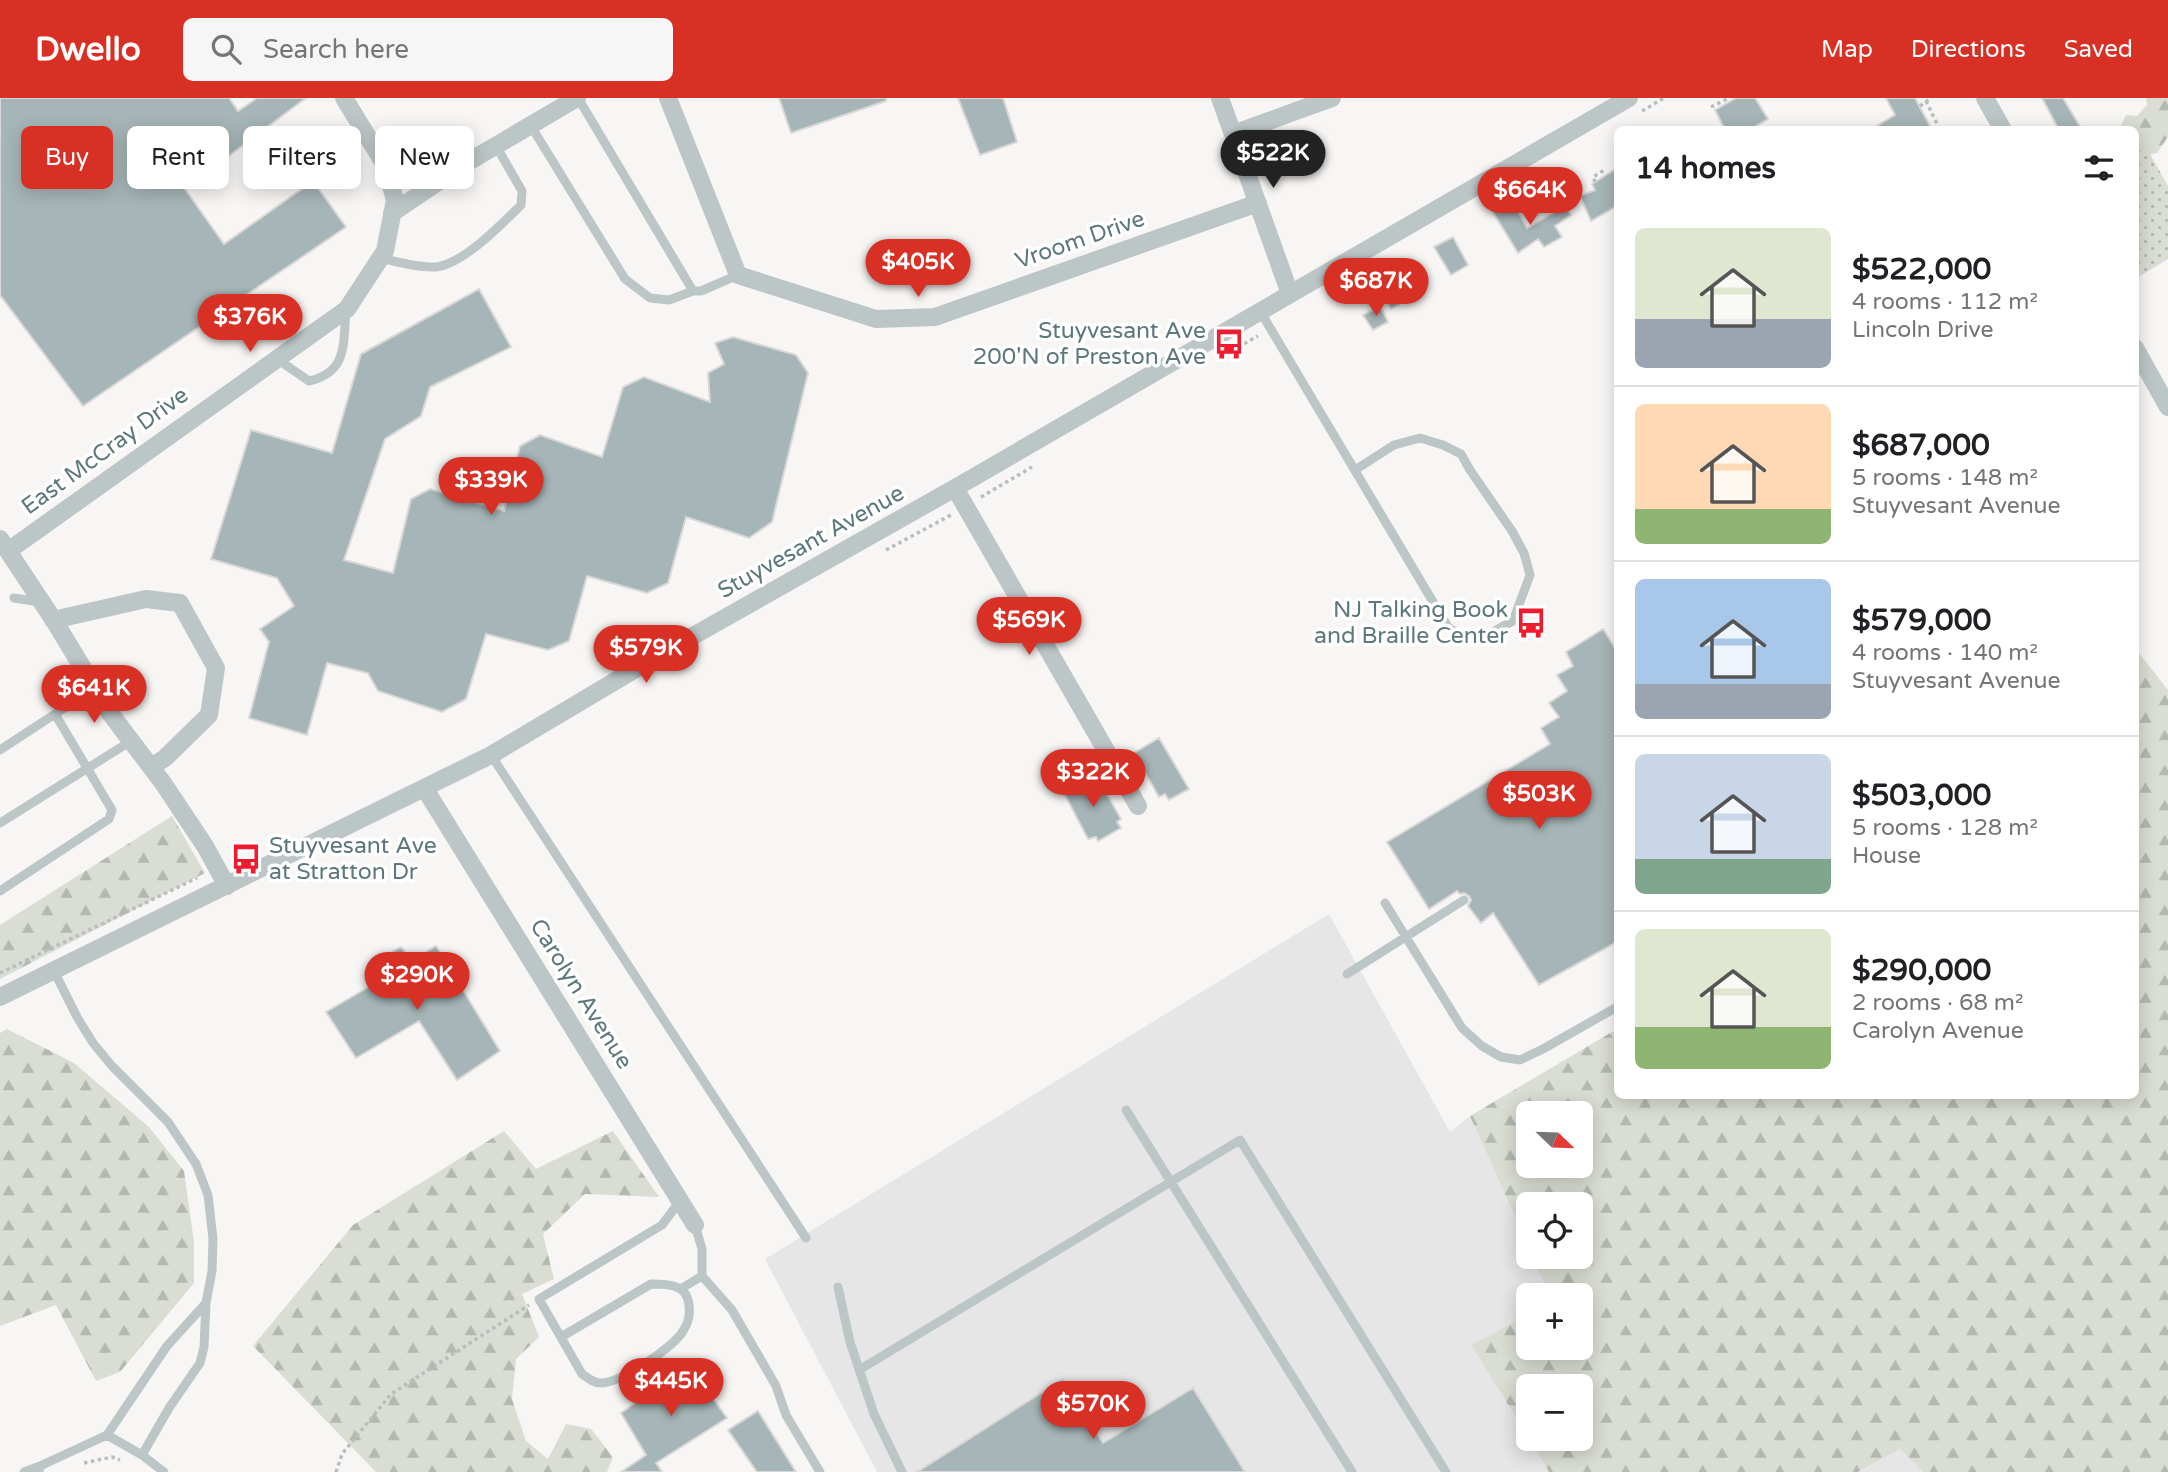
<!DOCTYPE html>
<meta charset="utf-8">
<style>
body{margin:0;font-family:"Varela Round",sans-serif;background:#f6f6f6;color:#202124;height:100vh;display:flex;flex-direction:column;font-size:26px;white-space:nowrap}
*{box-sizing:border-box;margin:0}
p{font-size:23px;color:#757577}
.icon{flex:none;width:38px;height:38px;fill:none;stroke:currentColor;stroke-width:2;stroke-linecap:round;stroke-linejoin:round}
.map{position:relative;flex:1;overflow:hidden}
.details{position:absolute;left:1614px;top:28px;width:525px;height:973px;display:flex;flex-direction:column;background:#fff;border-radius:10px;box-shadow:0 4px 18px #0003}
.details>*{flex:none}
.hud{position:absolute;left:21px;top:28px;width:665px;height:63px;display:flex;gap:14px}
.needle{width:46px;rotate:113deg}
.fabs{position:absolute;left:1516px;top:1003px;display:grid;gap:14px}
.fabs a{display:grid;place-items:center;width:77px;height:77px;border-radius:10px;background:#fff;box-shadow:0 4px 18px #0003;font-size:35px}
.price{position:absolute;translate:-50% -60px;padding:0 16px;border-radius:24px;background:#d93025;color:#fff;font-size:23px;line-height:46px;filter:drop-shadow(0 2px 4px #0008)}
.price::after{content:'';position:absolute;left:50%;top:42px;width:21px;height:16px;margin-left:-10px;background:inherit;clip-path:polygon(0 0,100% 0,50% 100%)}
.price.selected{background:#222;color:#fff}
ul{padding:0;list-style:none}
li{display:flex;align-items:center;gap:21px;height:175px;padding:0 21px}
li+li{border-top:2px solid #e0e0e0}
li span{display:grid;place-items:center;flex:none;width:196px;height:140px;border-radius:10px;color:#555}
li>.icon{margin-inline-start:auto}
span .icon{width:84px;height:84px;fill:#fffc;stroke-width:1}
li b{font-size:30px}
h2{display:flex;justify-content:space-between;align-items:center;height:84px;padding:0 21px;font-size:30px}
.chip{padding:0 24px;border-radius:10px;background:#fff;box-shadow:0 4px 18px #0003;font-size:24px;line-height:63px}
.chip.selected{background:#d93025;color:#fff}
header{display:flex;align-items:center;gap:42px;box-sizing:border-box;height:98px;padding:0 35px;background:#d93025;color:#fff}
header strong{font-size:33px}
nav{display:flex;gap:38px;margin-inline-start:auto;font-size:24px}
.search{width:490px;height:63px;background:#f6f6f6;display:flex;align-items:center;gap:18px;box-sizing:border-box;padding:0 24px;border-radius:10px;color:#757577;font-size:26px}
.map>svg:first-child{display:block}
</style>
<header>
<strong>Dwello</strong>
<div class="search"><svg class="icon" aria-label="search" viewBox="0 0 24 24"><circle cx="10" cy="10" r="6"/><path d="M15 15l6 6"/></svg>Search here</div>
<nav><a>Map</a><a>Directions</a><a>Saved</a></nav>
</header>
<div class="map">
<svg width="2168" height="1374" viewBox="0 0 2168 1374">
<defs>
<pattern id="forest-firs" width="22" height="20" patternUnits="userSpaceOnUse" patternTransform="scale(1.75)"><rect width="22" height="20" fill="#d9ddd3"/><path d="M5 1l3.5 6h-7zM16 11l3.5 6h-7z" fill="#b3b8b0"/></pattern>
<pattern id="garden-dots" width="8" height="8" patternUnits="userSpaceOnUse" patternTransform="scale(1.75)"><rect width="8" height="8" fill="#d9ddd3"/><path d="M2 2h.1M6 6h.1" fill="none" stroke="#b3b8b0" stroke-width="1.8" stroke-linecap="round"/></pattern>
</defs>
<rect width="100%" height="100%" fill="#f8f6f4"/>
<!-- built -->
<path fill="#e5e6e5" d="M1329,816L1450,1034L1470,1018L1528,1148V1158L1532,1159L1549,1197H1528V1217L1471,1247L1549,1374H877L765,1161Z
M1900,1351L1923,1374H1859Z"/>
<!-- forest -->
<path fill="url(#forest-firs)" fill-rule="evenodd" d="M2146,0H2168V39L2157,55L2139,59L2135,75V32H2119L2126,17L2137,18L2147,7Z
M2135,550L2168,592V1374H1923L1900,1351L1858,1374H1549L1529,1341L1580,1340V1288H1528V1339L1471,1247L1528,1217V1250H1580V1197H1549L1532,1159L1580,1158V1106H1528V1148L1470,1018L1617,931V998H2135ZM1580,1015V1068H1528V1015Z
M172,718L205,775L0,881V827Z
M7,931L74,965L149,1029L184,1073L194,1144V1185L120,1274L96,1283L56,1207L0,1228V935Z
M504,1033L536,1071L613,1033L659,1099L585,1096L543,1136L554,1181L522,1196L539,1239L516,1261L512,1301L526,1343L548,1361L566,1326L591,1331L613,1359L607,1374H376L253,1248L353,1127Z"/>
<!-- garden -->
<path fill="url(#garden-dots)" d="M2146,49L2168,88V161L2135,181V55Z"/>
<!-- building -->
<path fill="#a6b5b7" stroke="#d9d8d7" stroke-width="2" d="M0,0H229L238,13L257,0H306L185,91L224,146L313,83L346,129L83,308L0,197Z
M779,0H886V3L791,35Z
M958,0H1003L1017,44L980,57Z
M1736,0H1755L1768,21L1749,32H1725L1715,12Z
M1886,0H1915L1932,32H1870L1895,17Z
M2042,0H2063L2082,32H2059Z
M1617,70V108L1591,123L1580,98L1595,92L1592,86Z
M1512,103L1527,130L1565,108L1571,117L1555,128L1562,139L1544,149L1538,141L1518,155L1493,114Z
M1453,139L1468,167L1451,177L1434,149Z
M1392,172L1408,201L1391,211L1374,183Z
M479,191L511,249L430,289L421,318L385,341L344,462L393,475L411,401L430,391L504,413L520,348L540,337L602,359L623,289L644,279L710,304L708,275L724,266L715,245L733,239L796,257L808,275L772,424L749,440L686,419L668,485L647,495L587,478L569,543L548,552L486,536L466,601L442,614L378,593L368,575L327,565L307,637L249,620L269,544L260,531L294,508L277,480L211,461L251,332L332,355L361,256Z
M1380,208L1388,224L1373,232L1363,217Z
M1603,531L1617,553V844L1539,887L1493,815L1481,825L1468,808L1471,802L1469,798L1464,795L1460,796L1457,793L1429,811L1387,744L1550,646L1541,630L1559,619L1549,605L1567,593L1557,577L1573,568L1566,554Z
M1159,640L1189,691L1169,702L1165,696L1159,699L1134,655Z
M1096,677L1121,721L1117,724L1121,730L1098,743L1096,739L1088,741L1063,693Z
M436,848L500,953L457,982L419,923L356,960L326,914L389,877L380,861L401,849L412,863Z
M689,1267L727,1320L656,1365L662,1374H621L646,1357L621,1315Z
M1063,1281L1103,1345L1193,1290L1245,1374H917Z
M758,1313L796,1374H757L728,1332Z"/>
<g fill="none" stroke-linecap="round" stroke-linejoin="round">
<!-- path -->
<path stroke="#b8bebf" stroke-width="3.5" stroke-dasharray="3.5 3.5" stroke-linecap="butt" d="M1926,3L1940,32
M1920,8L1931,0
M1711,9L1729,0
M1642,13L1664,0
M1595,84L1593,79L1606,71
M1238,249L1258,238
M981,399L1032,369
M886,452L951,417
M0,875L197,780
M84,1365L112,1359L120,1362
M336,1374L342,1356L391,1296L529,1207"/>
<!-- service -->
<path stroke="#bdc6c7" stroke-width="9" d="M578,0L693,193H701L738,177
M531,28L625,181L650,200L669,202L693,193
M380,160C398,164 418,170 436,169C463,166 502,126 521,107L522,93L496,48
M1260,213L1448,529L1466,541L1487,537L1513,523L1530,477L1524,455L1512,433L1470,372L1461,356L1443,347L1420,340L1394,347L1355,372
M277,261L309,283C348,274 343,246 346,212
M14,500L40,504
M55,616L95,590
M0,652L55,616L112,712L109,721L0,793
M491,657L806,1140
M0,725L131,643
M1385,805L1462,930L1482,948L1501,959L1520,962L1543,951L1617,909
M54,873L77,919L93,945L112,968L168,1024L196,1066L208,1097L213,1141L212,1173L206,1205L204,1249L200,1265L169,1310L142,1357
M1347,876L1464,802
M1126,1012L1352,1374
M695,1127L702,1151V1178L732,1212L776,1288L786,1317L820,1374
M838,1189L850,1244L874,1316L902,1374
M682,1190L702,1178
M561,1239L651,1186C668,1186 687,1186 689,1207C690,1217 689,1224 683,1233C674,1249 620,1285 601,1285C593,1285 588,1280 582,1276L539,1201L662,1127L680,1103
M859,1272L1240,1042L1446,1374
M107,1337L167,1248L206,1205
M107,1337L142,1357L164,1374
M24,1374L40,1368
M39,1374L40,1368L107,1337"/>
<!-- minor -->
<path stroke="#bdc6c7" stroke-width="18" d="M668,0L738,177L876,221L935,219L1258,105
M1220,0L1290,196
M1985,0L2003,32
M1233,36L1332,0
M392,115L463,67L577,0
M2135,250L2168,309
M955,390L1138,708
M0,441L55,524L110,615L163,685L205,748L227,788
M8,453L347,211L385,153L395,102L385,67L344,0
M53,522L146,501L180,505L216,570L209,617L165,660L151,669
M425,691L695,1127
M0,899L491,657L654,560L955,390L1629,0"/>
</g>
<!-- icons -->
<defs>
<g id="bus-bare" transform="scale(2.415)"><path d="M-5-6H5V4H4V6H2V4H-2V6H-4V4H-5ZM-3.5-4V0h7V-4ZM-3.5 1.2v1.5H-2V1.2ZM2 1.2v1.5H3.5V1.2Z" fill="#f01b2e" stroke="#fff" stroke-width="2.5" paint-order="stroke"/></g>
</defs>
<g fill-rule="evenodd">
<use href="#bus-bare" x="1229" y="246"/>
<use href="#bus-bare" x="1531" y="525"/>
<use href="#bus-bare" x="246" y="761"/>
</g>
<g text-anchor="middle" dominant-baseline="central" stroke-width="7" stroke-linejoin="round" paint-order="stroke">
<!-- street labels -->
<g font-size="23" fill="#5c787c" stroke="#fff">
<text transform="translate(1080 142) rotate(-19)">Vroom Drive</text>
<text transform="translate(105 353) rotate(-36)">East McCray Drive</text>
<text transform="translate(811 444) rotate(-29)">Stuyvesant Avenue</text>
<text transform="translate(581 896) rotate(58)">Carolyn Avenue</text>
</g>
<!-- poi labels -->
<g font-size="23" fill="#5c787c" stroke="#fff" text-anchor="end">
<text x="1206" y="233">Stuyvesant Ave<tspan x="1206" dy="26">200'N of Preston Ave</tspan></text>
<text x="1508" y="512">NJ Talking Book<tspan x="1508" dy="26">and Braille Center</tspan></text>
<text x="269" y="748" text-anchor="start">Stuyvesant Ave<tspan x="269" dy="26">at Stratton Dr</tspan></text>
</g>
</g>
</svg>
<div class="fabs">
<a><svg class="needle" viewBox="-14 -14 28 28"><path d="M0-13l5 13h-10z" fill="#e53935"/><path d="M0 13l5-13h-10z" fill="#757577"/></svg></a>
<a><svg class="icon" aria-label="locate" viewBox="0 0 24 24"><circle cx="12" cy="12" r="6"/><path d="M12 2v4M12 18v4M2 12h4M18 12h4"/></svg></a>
<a>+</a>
<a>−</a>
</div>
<b class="price selected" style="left:1273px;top:92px">$522K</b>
<b class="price" style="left:1530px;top:129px">$664K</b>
<b class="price" style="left:918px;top:201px">$405K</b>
<b class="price" style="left:1376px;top:220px">$687K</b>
<b class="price" style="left:250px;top:256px">$376K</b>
<b class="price" style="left:491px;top:419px">$339K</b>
<b class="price" style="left:1029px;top:559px">$569K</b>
<b class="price" style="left:646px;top:587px">$579K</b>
<b class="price" style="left:94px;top:627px">$641K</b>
<b class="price" style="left:1093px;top:711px">$322K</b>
<b class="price" style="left:1539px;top:733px">$503K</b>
<b class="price" style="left:417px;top:914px">$290K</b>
<b class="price" style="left:671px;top:1320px">$445K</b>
<b class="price" style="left:1093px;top:1343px">$570K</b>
<div class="hud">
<a class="chip selected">Buy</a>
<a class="chip">Rent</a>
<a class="chip">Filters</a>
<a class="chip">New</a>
</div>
<section class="details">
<h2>14 homes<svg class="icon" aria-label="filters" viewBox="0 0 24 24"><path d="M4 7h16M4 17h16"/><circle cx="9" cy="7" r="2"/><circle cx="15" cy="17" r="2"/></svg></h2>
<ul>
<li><span style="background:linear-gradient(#dfe7d0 65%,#9aa5b1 0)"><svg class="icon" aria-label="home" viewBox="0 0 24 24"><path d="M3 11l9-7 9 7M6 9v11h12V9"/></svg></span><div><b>$522,000</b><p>4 rooms · 112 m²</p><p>Lincoln Drive</p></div></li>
<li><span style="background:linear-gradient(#ffd9b3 75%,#8fb573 0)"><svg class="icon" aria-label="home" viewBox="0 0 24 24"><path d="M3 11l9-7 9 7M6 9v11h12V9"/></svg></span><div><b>$687,000</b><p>5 rooms · 148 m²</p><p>Stuyvesant Avenue</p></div></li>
<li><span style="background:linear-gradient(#a9c7e8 75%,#9aa5b1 0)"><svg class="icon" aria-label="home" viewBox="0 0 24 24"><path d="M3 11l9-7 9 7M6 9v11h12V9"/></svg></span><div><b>$579,000</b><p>4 rooms · 140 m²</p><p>Stuyvesant Avenue</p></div></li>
<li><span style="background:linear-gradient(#c9d6e8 75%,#7fa58c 0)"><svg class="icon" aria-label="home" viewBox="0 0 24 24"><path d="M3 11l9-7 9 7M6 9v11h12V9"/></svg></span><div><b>$503,000</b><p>5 rooms · 128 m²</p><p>House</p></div></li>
<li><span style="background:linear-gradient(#dfe7d0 70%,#8fb573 0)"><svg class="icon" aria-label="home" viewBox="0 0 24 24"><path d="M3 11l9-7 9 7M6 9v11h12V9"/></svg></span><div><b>$290,000</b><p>2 rooms · 68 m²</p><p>Carolyn Avenue</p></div></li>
</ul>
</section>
</div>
